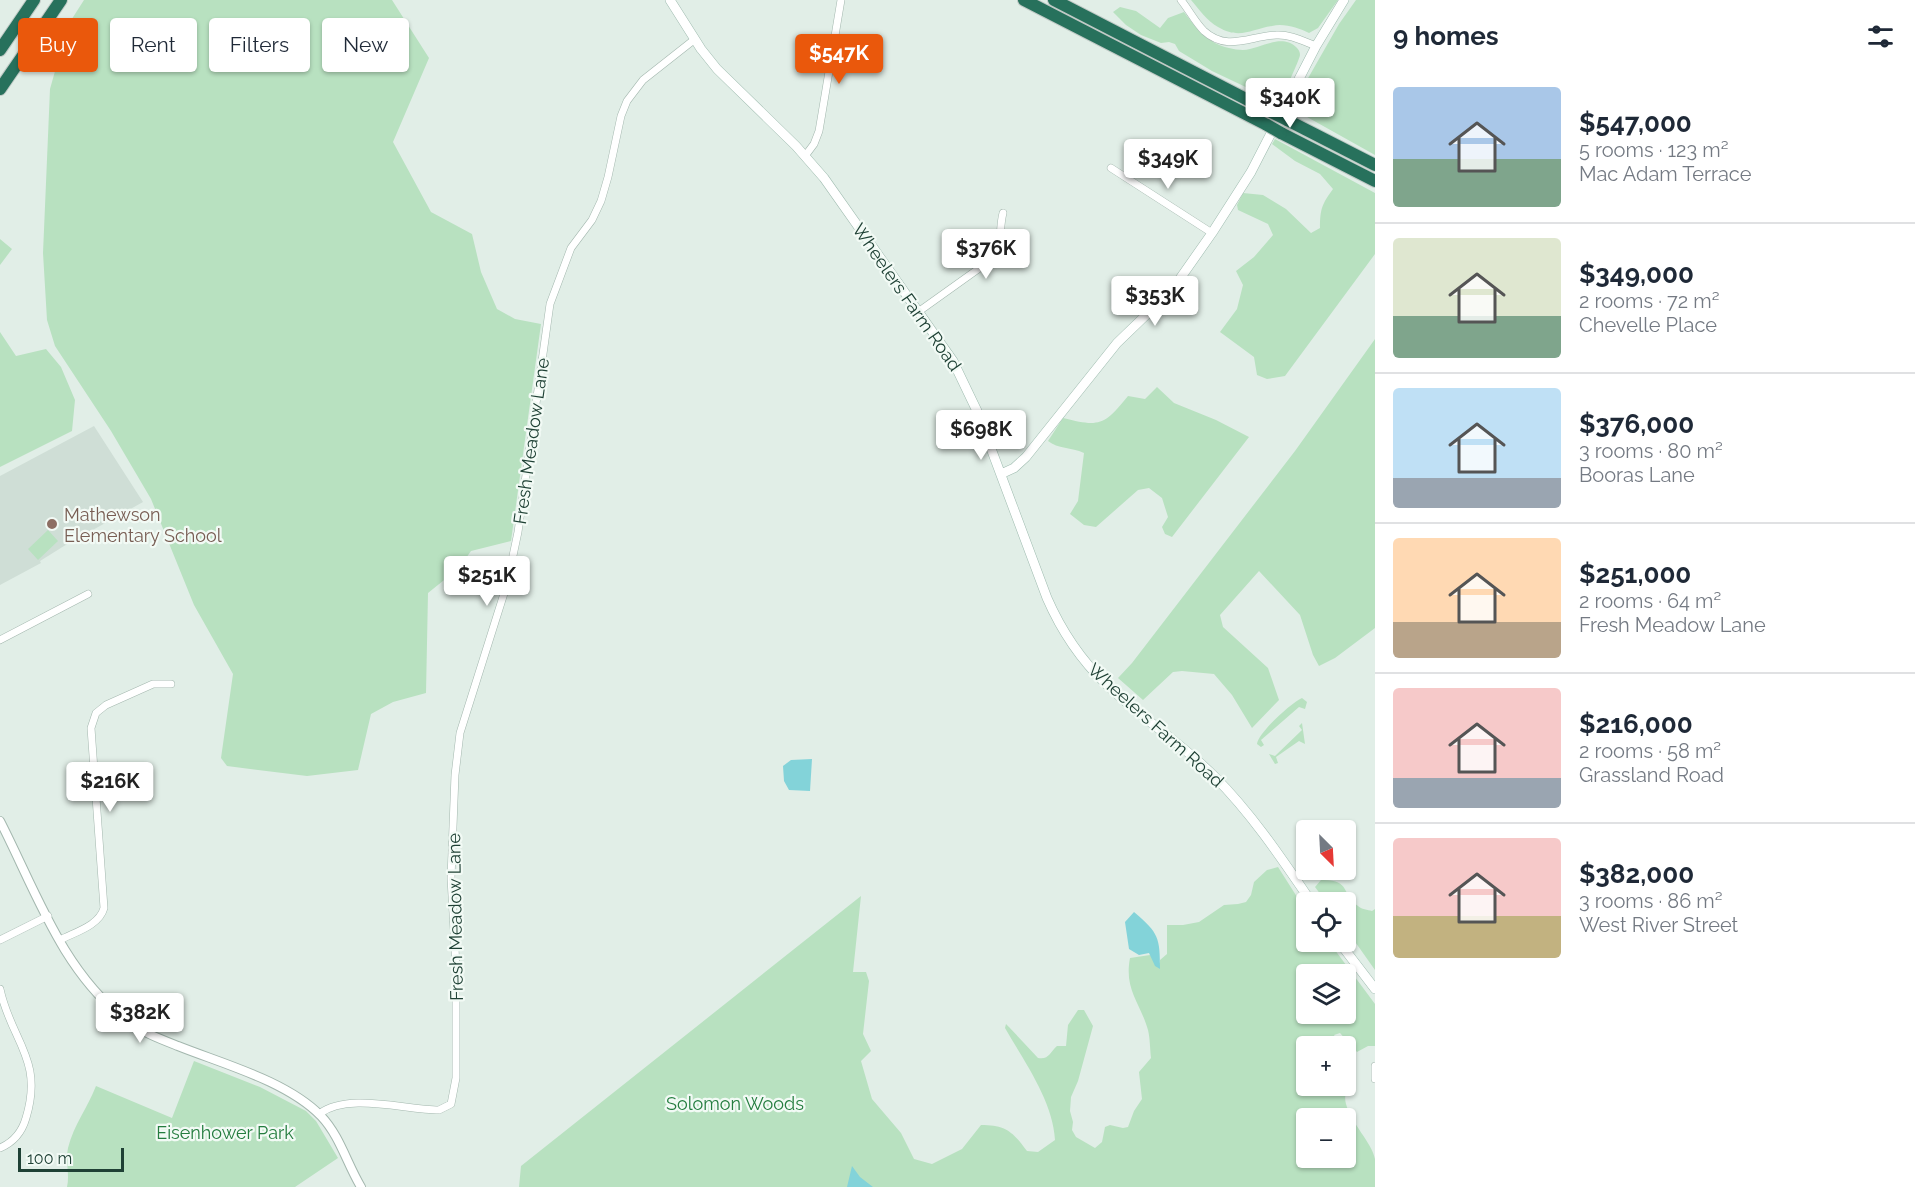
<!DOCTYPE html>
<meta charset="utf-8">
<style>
body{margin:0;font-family:Raleway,sans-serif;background:#f6f6f7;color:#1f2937;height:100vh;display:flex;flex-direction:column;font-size:22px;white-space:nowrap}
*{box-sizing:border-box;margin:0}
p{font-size:20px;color:#747a83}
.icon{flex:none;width:33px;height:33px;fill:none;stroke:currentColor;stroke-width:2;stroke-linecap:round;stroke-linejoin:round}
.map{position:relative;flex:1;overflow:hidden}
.details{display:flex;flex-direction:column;background:#fff;width:540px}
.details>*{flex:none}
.guide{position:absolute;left:18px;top:18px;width:570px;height:54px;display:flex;gap:12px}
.needle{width:39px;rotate:156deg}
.buttons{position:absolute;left:1296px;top:820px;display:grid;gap:12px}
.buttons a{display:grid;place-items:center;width:60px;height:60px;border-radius:6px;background:#fff;box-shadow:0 2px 4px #0004;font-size:30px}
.scale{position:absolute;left:18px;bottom:15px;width:106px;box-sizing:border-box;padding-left:6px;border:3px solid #1f4135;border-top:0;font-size:16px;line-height:21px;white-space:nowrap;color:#1f4135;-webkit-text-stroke:4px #f2faf5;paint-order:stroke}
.price{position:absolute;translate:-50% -51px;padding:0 14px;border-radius:6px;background:#fff;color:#222;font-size:20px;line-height:39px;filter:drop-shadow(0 2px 3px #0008)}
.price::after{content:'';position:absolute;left:50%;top:36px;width:18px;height:14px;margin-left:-9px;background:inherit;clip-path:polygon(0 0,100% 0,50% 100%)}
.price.selected{background:#ea580c;color:#fff}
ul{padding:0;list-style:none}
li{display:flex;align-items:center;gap:18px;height:150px;padding:0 18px}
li+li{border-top:2px solid #e0e1e3}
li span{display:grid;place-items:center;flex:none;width:168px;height:120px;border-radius:6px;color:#555}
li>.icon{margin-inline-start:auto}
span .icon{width:72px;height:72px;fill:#fffc;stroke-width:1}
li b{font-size:26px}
h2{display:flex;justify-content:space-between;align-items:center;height:72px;padding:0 18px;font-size:26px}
.tag{padding:0 21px;border-radius:6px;background:#fff;box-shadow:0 2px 4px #0004;font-size:21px;line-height:54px}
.tag.selected{background:#ea580c;color:#fff}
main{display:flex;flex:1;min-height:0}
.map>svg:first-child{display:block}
</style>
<main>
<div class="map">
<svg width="1375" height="1187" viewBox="0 0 1375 1187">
<rect width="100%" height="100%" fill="#e1eee7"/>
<!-- built -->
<path fill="#cfded6" d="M94,426L143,502L64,546L40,561L41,563L0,585V476Z"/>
<!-- green -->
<path fill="#b8e1c0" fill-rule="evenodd" d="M84,0H392L429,58L393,142L431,212L472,234L481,272L497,309L515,319L541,324L511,541L471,551L459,568L428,593L426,693L393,702L371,714L358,770L307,776L227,766L221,758L233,674L194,605L151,499L111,431L55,346L47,320L43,253L50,89L68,25Z
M1191,0H1338L1318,28L1309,33C1299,28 1284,23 1272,26C1251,29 1240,40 1218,27C1207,21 1199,9 1191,0Z
M1356,0H1375V155L1291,108L1339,24Z
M1120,7L1136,11L1160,28L1168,18L1184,12C1197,29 1207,43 1229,48C1233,49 1239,50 1243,50C1260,49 1281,33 1296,47C1299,50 1300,52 1300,55C1299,61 1285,90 1282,98L1277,100L1271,99L1212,71L1179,51L1175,44L1169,42L1161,43L1141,35L1126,25L1113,12Z
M1275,139L1375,193V254L1285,376L1267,379L1257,375L1254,357L1220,332L1237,309L1243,285L1236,271L1254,257L1273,235L1268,224L1238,210L1237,205L1243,193L1263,195L1286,209L1311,233L1320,228C1320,209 1322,204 1333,189L1320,174L1295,161L1272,144Z
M0,239L12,249L0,265Z
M0,332L16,356L46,349L61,367L75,400L72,431L0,467Z
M1375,339V628L1335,658L1319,666L1313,655L1300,615L1259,571L1220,615L1223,627L1268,668L1279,700L1252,728L1232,695L1214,674L1182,671L1173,672L1143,700L1118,678L1132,663L1295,451Z
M1157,387L1174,403L1216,420L1249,437L1172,537L1165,534L1162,527L1168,517L1162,498L1149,488L1138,490L1096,527L1084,525L1070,514L1078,501L1084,453C1071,447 1058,449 1048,441L1063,418C1099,427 1104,426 1128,396L1145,399Z
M48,530L58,541L38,560L28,549Z
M1302,698L1307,702L1305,709L1299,707L1261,740L1264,745L1261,747L1257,744C1258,733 1291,703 1302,698Z
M1302,723L1305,744L1299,741L1276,757L1278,763L1275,764L1269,754L1275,756L1302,730L1299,726Z
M1278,867L1306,911V942H1329L1375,1004V1046H1368L1357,1052L1340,1033L1334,1035L1341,1047H1306V1086H1346V1055C1361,1082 1341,1085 1346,1104C1351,1123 1372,1143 1375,1159C1375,1167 1375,1178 1375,1187H519L521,1166L861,896L853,972H866L869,981L863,1034L871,1051L861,1061L872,1099L901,1133L914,1159L932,1164L962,1149L981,1125C1006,1125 1013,1132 1027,1151L1038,1152L1055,1140C1053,1101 1024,1061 1005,1028L1006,1024L1009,1027L1038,1058C1049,1060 1050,1052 1057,1046H1066L1068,1025L1078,1010H1084L1093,1026L1078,1081L1071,1097L1070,1111L1073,1122L1072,1130L1076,1137L1095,1148L1102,1142L1105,1127L1110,1125L1123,1128L1128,1127L1134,1111L1142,1099L1139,1072L1151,1058C1150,1049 1150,1038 1148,1030C1140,1002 1124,990 1130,958L1150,955L1160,963V960L1167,954V925H1183L1199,922L1224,905L1238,904L1246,902L1251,895L1254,882L1267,870ZM1306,975H1346V1014H1306ZM1306,1119H1346V1158H1306Z
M1321,880C1351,879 1341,894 1358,906C1361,909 1368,910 1372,911L1375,909V970L1346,929V903H1327L1315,887Z
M194,1061L260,1087L306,1111L316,1121L338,1158L295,1187H67C70,1174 65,1161 68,1148C74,1124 87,1109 96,1086L172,1118Z"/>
<!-- water -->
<path fill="#83d3d9" d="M812,759L810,791L789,790L784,781L783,766L791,760Z
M1134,912C1159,933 1160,938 1160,969L1155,966L1149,953L1139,955L1129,949L1125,922Z
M852,1166L860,1177L873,1187H847Z"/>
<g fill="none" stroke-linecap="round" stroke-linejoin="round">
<!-- minor casing -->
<g stroke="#a3b7ae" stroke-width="8">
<path id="minor" d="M1181,0C1189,10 1195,22 1204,31C1227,52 1250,36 1276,35C1290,34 1303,41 1316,46
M805,156L814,144L819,131L841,0
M1111,168L1212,233
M918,312L995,257C1002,244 999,228 1003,213
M0,640L88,594
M0,940L48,916
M60,940C75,932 99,926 104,908L91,728L96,713L106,705L153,684H171
M0,989C11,1041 44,1059 26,1118C22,1132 14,1142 0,1148
M1375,1066V1079
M319,1114C349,1092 404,1110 439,1110L451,1104L456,1078V966L451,878L455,775L460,733L507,584L518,532L550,304L571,248L592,220L601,201L608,177L621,116L627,101L643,80L695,39"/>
</g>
<!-- tertiary casing -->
<g stroke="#a3b7ae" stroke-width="10">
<path id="tertiary" d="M0,821C35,889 62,971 125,1019C141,1032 160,1039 178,1046C223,1064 287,1081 321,1116C340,1136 347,1164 361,1187"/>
</g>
<!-- secondary casing -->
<g stroke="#9ebbaf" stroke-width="10">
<path id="secondary" d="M670,0L701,49L717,69L796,146L824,178L953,361L977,411L1047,598C1061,630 1081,660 1106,684C1140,717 1181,743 1214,776C1252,814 1282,859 1312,903
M1001,474L1014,468L1026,457L1117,343L1172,290L1212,233L1251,172L1316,46L1344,0
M1339,942L1375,989"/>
</g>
<!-- motorway casing -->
<g stroke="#c0cac6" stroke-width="14">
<path id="motorway" d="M1024,0L1267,125
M1054,0L1273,113
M0,50L34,0
M0,89L61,0
M1287,120L1375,165
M1281,133L1375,181"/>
</g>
<!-- minor -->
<use href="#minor" stroke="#fff" stroke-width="7"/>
<!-- tertiary -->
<use href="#tertiary" stroke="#fff" stroke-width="8"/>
<!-- secondary -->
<use href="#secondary" stroke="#fff" stroke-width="9"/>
<!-- motorway -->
<use href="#motorway" stroke="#27715c" stroke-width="12"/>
<!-- motorway-bridge casing -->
<g stroke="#c0cac6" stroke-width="14" stroke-linecap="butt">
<path id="motorway-bridge" d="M1273,113L1287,120
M1267,125L1281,133"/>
</g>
<!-- motorway-bridge -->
<use href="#motorway-bridge" stroke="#27715c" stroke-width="12"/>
</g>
<!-- markers -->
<circle fill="#8d6e63" stroke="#f2faf5" stroke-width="2" cx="52" cy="524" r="6"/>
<g text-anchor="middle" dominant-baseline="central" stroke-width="4.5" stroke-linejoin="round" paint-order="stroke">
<!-- street labels -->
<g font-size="18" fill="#1f4135" stroke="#f2faf5">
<text transform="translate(907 297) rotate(55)">Wheelers Farm Road</text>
<text transform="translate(531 441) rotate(-82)">Fresh Meadow Lane</text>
<text transform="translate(1156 725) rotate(42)">Wheelers Farm Road</text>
<text transform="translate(455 917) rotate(-91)">Fresh Meadow Lane</text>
</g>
<!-- education labels -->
<g font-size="18" fill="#785e54" stroke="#f2faf5" text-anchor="start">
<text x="64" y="514">Mathewson<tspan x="64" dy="21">Elementary School</tspan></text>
</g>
<!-- park labels -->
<g font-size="18" fill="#247d3f" stroke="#f2faf5">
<text x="735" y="1103">Solomon Woods</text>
<text x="225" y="1132">Eisenhower Park</text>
</g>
</g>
</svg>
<div class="buttons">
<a><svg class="needle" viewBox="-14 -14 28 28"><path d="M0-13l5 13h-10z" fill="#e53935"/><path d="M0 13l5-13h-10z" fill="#747a83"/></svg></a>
<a><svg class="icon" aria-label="locate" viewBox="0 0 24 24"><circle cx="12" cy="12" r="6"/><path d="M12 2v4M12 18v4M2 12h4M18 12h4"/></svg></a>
<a><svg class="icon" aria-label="layers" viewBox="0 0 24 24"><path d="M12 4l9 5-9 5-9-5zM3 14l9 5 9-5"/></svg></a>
<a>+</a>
<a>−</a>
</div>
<div class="scale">100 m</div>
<b class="price selected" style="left:839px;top:85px">$547K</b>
<b class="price" style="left:1290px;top:129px">$340K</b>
<b class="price" style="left:1168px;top:190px">$349K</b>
<b class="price" style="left:986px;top:280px">$376K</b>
<b class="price" style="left:1155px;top:327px">$353K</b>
<b class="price" style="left:981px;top:461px">$698K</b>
<b class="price" style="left:487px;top:607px">$251K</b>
<b class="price" style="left:110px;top:813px">$216K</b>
<b class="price" style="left:140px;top:1044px">$382K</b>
<div class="guide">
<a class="tag selected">Buy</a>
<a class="tag">Rent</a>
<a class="tag">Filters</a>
<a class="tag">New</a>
</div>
</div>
<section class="details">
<h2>9 homes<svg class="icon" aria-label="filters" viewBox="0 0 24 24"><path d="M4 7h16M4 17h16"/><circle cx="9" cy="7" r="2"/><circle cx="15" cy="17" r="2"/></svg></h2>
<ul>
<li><span style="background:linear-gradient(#a9c7e8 60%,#7fa58c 0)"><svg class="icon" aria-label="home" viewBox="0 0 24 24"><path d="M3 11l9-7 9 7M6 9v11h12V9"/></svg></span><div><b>$547,000</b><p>5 rooms · 123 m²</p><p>Mac Adam Terrace</p></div></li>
<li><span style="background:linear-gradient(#dfe7d0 65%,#7fa58c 0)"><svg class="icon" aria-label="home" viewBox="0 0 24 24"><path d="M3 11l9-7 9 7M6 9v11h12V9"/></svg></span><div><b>$349,000</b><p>2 rooms · 72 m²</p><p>Chevelle Place</p></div></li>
<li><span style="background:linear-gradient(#bfe0f5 75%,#9aa5b1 0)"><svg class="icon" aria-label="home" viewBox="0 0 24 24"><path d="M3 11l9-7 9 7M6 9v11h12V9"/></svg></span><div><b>$376,000</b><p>3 rooms · 80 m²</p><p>Booras Lane</p></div></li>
<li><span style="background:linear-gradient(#ffd9b3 70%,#b9a48a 0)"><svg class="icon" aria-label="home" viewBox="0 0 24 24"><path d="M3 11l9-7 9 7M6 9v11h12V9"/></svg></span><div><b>$251,000</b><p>2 rooms · 64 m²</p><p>Fresh Meadow Lane</p></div></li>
<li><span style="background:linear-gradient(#f6c9c9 75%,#9aa5b1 0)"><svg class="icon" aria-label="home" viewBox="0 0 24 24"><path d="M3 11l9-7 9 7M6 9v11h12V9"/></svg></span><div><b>$216,000</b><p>2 rooms · 58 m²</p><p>Grassland Road</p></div></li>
<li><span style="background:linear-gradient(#f6c9c9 65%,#c2b280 0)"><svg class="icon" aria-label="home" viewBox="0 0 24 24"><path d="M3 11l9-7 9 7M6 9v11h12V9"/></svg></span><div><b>$382,000</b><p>3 rooms · 86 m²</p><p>West River Street</p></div></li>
</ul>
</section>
</main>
